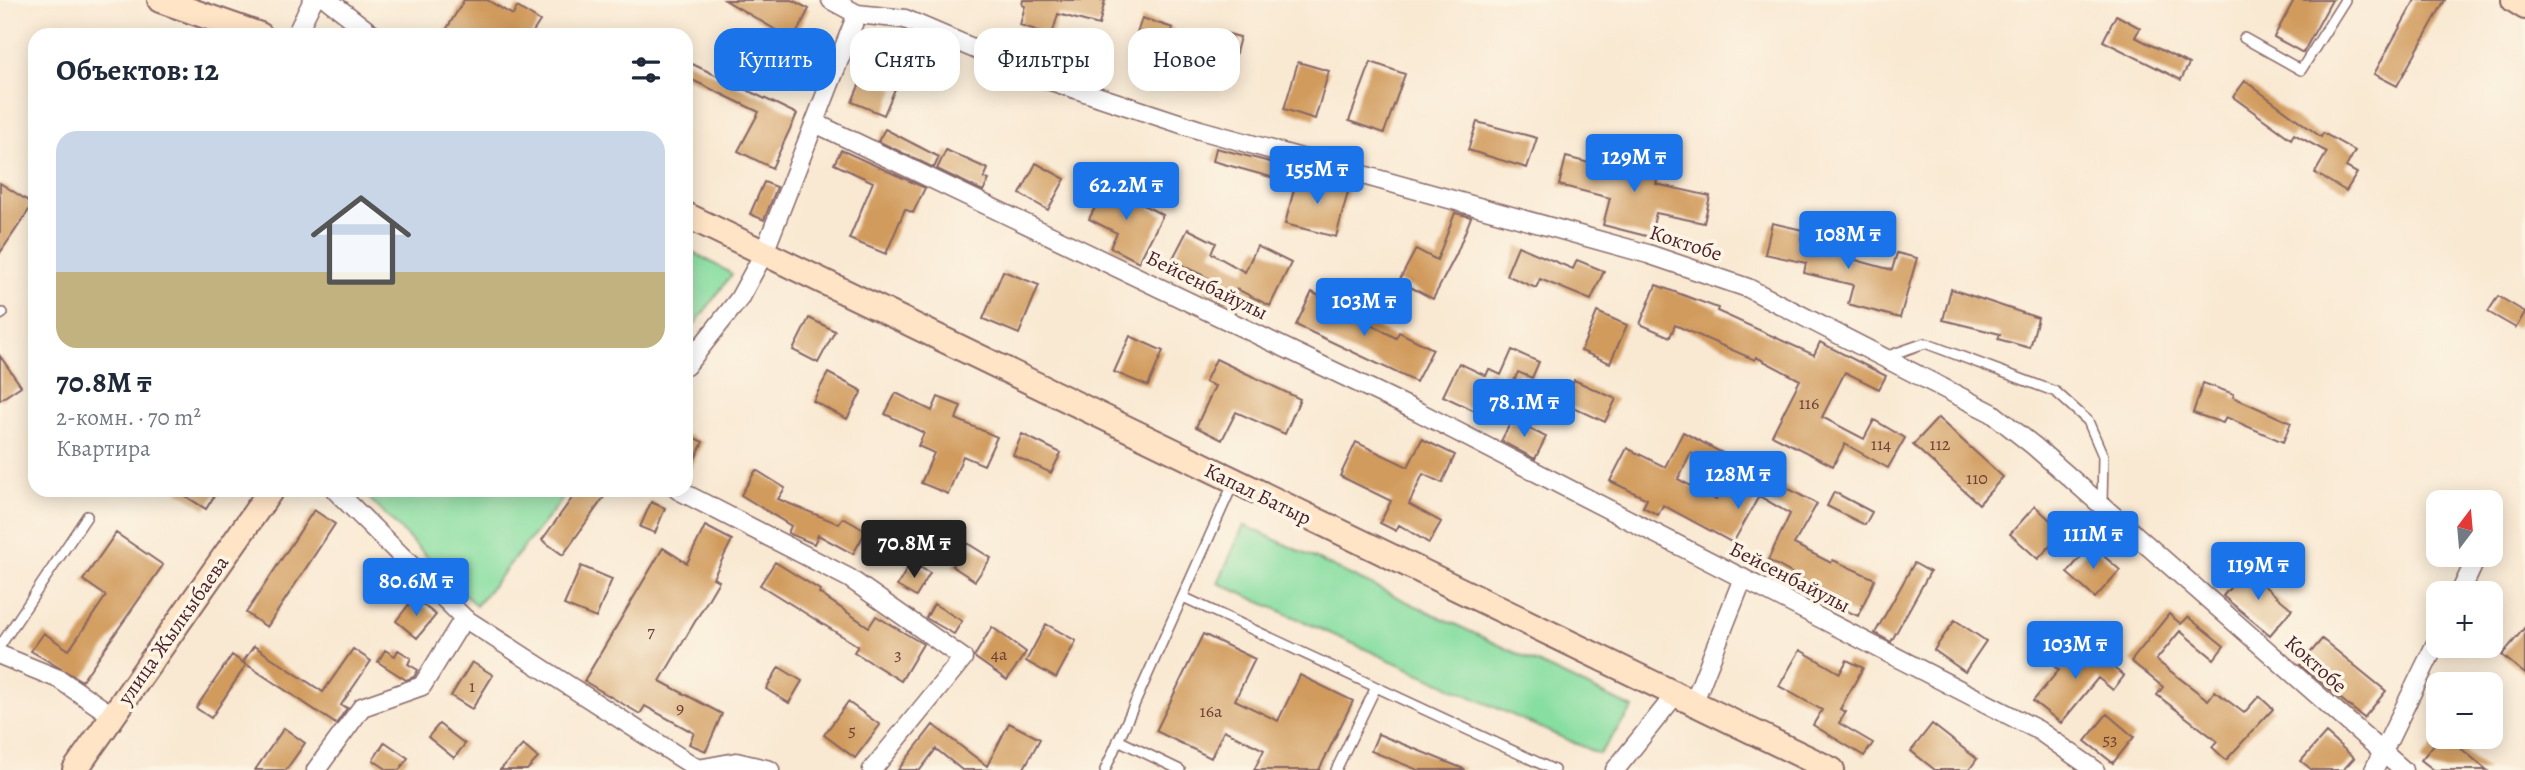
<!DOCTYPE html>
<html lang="ru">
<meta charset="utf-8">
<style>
body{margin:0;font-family:Alegreya,serif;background:#f2f2f3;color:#1f2937;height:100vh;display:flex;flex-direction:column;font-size:26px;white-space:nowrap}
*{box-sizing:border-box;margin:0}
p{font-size:23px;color:#747a83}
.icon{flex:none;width:38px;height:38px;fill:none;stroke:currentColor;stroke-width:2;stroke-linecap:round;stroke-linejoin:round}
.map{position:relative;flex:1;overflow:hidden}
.details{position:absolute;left:28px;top:28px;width:665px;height:469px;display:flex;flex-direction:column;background:#fff;border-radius:21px;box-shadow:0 4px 18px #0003}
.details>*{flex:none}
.guide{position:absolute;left:714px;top:28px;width:665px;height:63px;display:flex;gap:14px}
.needle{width:46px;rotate:16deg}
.tools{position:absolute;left:2426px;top:490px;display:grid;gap:14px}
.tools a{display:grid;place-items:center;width:77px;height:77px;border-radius:14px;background:#fff;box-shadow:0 4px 18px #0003;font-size:35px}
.price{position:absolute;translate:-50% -60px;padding:0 16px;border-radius:7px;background:#1a73e8;color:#fff;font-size:23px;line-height:46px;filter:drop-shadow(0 2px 4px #0008)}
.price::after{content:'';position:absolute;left:50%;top:42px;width:21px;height:16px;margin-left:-10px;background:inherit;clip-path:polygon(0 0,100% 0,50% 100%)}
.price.selected{background:#222;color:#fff}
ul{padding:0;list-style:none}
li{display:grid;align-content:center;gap:14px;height:371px;padding:0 28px}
li span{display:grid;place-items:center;height:217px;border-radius:21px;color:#555}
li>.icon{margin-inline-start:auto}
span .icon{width:126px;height:126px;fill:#fffc;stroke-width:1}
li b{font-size:30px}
h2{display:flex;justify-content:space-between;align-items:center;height:84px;padding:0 28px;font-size:30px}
.tag{padding:0 24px;border-radius:21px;background:#fff;box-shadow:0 4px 18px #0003;font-size:24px;line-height:63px}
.tag.selected{background:#1a73e8;color:#fff}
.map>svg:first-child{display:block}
</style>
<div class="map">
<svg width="2525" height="770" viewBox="0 0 2525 770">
<rect width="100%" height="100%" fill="#fcf5e5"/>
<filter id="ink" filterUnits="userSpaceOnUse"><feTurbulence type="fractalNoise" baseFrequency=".0143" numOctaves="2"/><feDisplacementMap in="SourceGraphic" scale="14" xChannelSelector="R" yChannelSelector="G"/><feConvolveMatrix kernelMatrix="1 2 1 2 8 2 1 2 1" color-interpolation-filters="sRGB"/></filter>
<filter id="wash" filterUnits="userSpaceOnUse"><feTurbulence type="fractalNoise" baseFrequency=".00686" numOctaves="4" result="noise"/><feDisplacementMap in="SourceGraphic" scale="28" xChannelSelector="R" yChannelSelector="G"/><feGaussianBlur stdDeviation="1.57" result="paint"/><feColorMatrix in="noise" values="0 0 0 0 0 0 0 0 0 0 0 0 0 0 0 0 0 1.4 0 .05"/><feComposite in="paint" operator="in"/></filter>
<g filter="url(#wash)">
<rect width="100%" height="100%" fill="#f9e9d3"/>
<!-- green -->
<path fill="#87dea1" stroke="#687e66" stroke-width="2" d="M686,248L732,274L686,336Z
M361,490H570L476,606Z
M1244,525L1633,708L1599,754L1218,583Z"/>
<g id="blocks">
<!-- building -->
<path fill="#d19b5d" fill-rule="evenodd" d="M464,0H487L513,15L517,7L540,21L531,35H443Z
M725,0H792L809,9L793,40Z
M1023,0H1105L1099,25L1058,14L1052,35L1020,25L1025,6L1022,5Z
M2294,0H2332L2303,53L2274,37Z
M2415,0H2445L2397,86L2374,74Z
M2116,15L2140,28L2135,37L2189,64L2181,80L2103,41Z
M1142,18L1173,28L1162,59L1132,49Z
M1221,32L1240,37L1232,68L1212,62Z
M686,61L797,114L772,168L738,151L759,112L686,77Z
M1298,62L1329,71L1315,119L1284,109Z
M1371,62L1405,74L1384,133L1349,121Z
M863,76L895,89L884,115L852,102Z
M2245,81L2321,137L2323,133L2355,151L2346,167L2357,173L2346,191L2315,173L2327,152L2294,134L2291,139L2233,97Z
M1477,122L1537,138L1527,168L1468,150Z
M885,129L939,157L934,168L878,141Z
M1216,148L1289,167L1285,181L1213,161Z
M841,150L925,188L913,213L905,209L886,254L849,239L873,182L834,164Z
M946,150L988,169L984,178L989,180L983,191L937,169Z
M1624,155L1661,164L1656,184L1710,196L1704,223L1656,213L1650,237L1603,225L1610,198L1559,185L1566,157L1620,171Z
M1036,163L1065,179L1048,210L1020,194Z
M1298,174L1349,188L1336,237L1285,224Z
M764,182L777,187L764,220L750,214Z
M0,183L33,204L0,253Z
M1106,186L1163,215L1139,262L1110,247L1117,233L1089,219Z
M1455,213L1471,217L1456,255L1433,299L1399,281L1416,249L1437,260Z
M1772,223L1803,230L1801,240L1843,250L1841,256L1892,270L1897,253L1917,258L1900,318L1848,304L1853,285L1804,273L1806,263L1765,254Z
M1188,229L1216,243L1211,253L1245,272L1257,246L1291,263L1270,306L1237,289L1228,303L1204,290L1210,279L1172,260Z
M1518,246L1573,269L1577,260L1604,271L1591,300L1540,279L1536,288L1506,275Z
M1003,271L1039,285L1019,334L983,319Z
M1656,285L1718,308L1717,311L1814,355L1820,342L1886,376L1879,389L1845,372L1822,417L1864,439L1874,420L1905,438L1888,468L1845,444L1833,466L1772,435L1800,380L1756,357L1755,360L1675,325L1670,337L1640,324Z
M1951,289L2038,318L2030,348L1998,339L2000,334L1943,320Z
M1312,292L1396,338L1399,332L1433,349L1416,382L1296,325Z
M2498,296L2525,312L2516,328L2488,312Z
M1597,312L1627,325L1610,363L1581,351Z
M809,318L835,331L818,363L793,350Z
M1130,336L1163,351L1148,386L1114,372Z
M1512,350L1539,362L1532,378L1518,372L1496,421L1443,396L1459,363L1486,376L1489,369L1501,375Z
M0,356L21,386L0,400Z
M1216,359L1300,399L1285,434L1236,412L1222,440L1196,427L1215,386L1205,382Z
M828,373L862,391L847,419L813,401Z
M1574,380L1616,399L1605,422L1564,403Z
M2203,383L2234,394L2233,397L2291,423L2283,442L2226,417L2223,423L2193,413Z
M896,393L932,411L938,397L961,406L956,419L997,437L984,465L963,456L948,494L921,483L934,453L918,446L924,433L885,414Z
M1938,418L2003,477L1979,504L1913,445Z
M1512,420L1546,437L1535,459L1501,441Z
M1683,432L1817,504L1794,544L1831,563L1833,560L1875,579L1858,616L1814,596L1818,588L1768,560L1790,514L1759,496L1733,543L1663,505L1658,515L1643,507L1647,499L1610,481L1627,448L1665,467ZM1691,453L1730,474L1716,500L1678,479Z
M686,434L703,442L686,478Z
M1022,434L1061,453L1051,473L1013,455Z
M1422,439L1455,455L1442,483L1423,474L1409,504L1441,522L1429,543L1399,525L1396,531L1380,523L1391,501L1340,476L1356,442L1408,467Z
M756,470L785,488L778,499L839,524L843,518L866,531L853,554L818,535L814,544L788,533L791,526L741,495Z
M176,490H218L206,509Z
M578,490H609L563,555L542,540Z
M1834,492L1872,512L1865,525L1827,506Z
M651,502L665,508L655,533L640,527Z
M2035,506L2063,532L2038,559L2010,534Z
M314,510L335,524L267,627L246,613Z
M705,526L732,540L713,578L719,581L660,681L722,714L706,751L689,744L694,733L645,706L640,714L584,681L663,548L687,563Z
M116,533L163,565L82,681L31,651L44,633L69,650L106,596L83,580Z
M967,543L991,558L975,581L952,566Z
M2091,545L2120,570L2095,598L2067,573Z
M775,562L820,590L819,593L869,627L876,616L923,644L901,681L854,652L858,646L760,585Z
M911,562L930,573L916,597L897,586Z
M1914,563L1930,572L1891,642L1875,633Z
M581,566L612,579L596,618L564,605Z
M2245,570L2292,609L2270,635L2223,596Z
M414,598L436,615L417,638L396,621Z
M934,604L962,621L954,634L926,618Z
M2169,614L2181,624L2188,617L2224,646L2214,659L2180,631L2156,660L2208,700L2215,691L2244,713L2259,696L2273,709L2226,760L2212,747L2217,741L2157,695L2163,687L2131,661Z
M1955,620L1986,641L1965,672L1934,650Z
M1046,624L1076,641L1056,678L1026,661Z
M992,627L1026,652L1007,680L974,657Z
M2525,627V674L2502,655Z
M1203,634L1255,659L1235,700L1278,721L1300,675L1353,701L1319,770H1254L1264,750L1224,730L1211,758L1156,731Z
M2077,639L2124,676L2113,690L2098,678L2061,723L2033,701L2059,670L2055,667Z
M2322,639L2386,691L2364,718L2300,665Z
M254,646L323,692L353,649L371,661L341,705L347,708L336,724L243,662Z
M385,650L395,656L398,650L411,658L408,664L418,670L414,677L406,680L378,662Z
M1800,650L1840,673L1847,660L1863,668L1840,709L1846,712L1839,723L1873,743L1864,756L1813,725L1822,710L1779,686Z
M232,655L246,665L211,718L196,708Z
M472,662L493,675L472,709L451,696Z
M779,667L802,681L789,703L766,689Z
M848,702L880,725L855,758L824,735Z
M2107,714L2134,737L2113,763L2085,741Z
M1009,723L1040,739L1023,770H962L936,749L920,770H898L933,725L987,766Z
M439,724L465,744L454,758L428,737Z
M1932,724L1977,759L1969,770H1935L1911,751Z
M284,728L305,743L286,770H255Z
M2326,733L2354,758L2343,770H2312L2301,761Z
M1378,734L1464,769V770H1418L1371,751Z
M2440,737H2447L2487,770H2434L2421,760Z
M385,742L408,758L399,770H388L373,760Z
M523,745L538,758L527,770H500Z"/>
</g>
</g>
<g filter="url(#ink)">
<use href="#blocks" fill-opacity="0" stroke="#876666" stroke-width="2"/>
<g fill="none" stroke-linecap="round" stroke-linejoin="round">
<!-- lane casing -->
<g stroke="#876666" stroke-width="12">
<path id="lane" d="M2244,38L2301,70L2345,0
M0,315L3,313
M1885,357L1925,343L2056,392L2088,421L2103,456L2102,505
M1183,597L1554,770
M0,646L87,516
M1118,740L1180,770
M1105,770L1233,484
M1336,770L1376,687"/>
</g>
<!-- street casing -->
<g stroke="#876666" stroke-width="21">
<path id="street" d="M328,0L373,35
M831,0L857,14L905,19L1045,79L1200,130L1648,254L1748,288L1992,413L2034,446L2403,770
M296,35L313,0
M815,123L1419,412L2038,730L2095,770
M686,366L739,299L763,255L857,14
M335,490L464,618L698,769L736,762L770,770
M678,490L849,578L963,658L872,770
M2460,593L2475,561
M0,655L59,679L113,716
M1693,704L1743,578
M316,770L362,707L422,686L464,618
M1615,770L1675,695
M2374,770L2438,639"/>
</g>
<!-- secondary casing -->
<g stroke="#876666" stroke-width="28">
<path id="secondary" d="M160,0L260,35
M2514,0L2525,7
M686,215L1832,770
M75,770L271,490"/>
</g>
<!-- lane -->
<use href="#lane" stroke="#fff" stroke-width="9"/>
<!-- street -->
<use href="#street" stroke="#fff" stroke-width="18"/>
<!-- secondary -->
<use href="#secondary" stroke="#ffe4c6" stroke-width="24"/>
</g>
</g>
<g text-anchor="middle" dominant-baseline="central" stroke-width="7" stroke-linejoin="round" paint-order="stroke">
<!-- number labels -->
<g font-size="18" fill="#6c3e38">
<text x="1809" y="403">116</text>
<text x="1881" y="444">114</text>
<text x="1940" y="444">112</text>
<text x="1977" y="478">110</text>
<text x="651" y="631">7</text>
<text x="898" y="654">3</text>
<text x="999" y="654">4а</text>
<text x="472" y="686">1</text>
<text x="680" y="708">9</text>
<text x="1211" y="711">16а</text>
<text x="852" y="730">5</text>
<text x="2110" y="739">53</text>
</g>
<!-- street labels -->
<g font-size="21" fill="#4a1f2b" stroke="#fcf5e5">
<text transform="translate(1686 243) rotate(18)">Коктобе</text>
<text transform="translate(1207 285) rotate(26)">Бейсенбайулы</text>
<text transform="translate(1258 494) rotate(26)">Капал Батыр</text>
<text transform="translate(1790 577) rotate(27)">Бейсенбайулы</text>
<text transform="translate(173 630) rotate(-55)">улица Жылкыбаева</text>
<text transform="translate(2316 664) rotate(42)">Коктобе</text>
</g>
</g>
</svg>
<div class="tools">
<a><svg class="needle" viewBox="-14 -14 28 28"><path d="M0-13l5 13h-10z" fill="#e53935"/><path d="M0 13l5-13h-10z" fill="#747a83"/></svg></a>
<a>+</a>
<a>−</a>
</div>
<b class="price" style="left:1634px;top:194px">129M ₸</b>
<b class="price" style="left:1317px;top:206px">155M ₸</b>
<b class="price" style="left:1126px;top:222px">62.2M ₸</b>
<b class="price" style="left:1848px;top:271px">108M ₸</b>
<b class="price" style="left:1364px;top:338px">103M ₸</b>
<b class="price" style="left:1524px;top:439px">78.1M ₸</b>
<b class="price" style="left:1738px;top:511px">128M ₸</b>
<b class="price" style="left:2093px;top:571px">111M ₸</b>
<b class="price selected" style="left:914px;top:580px">70.8M ₸</b>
<b class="price" style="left:2258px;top:602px">119M ₸</b>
<b class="price" style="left:416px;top:618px">80.6M ₸</b>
<b class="price" style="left:2075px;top:681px">103M ₸</b>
<div class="guide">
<a class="tag selected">Купить</a>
<a class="tag">Снять</a>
<a class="tag">Фильтры</a>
<a class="tag">Новое</a>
</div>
<section class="details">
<h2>Объектов: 12<svg class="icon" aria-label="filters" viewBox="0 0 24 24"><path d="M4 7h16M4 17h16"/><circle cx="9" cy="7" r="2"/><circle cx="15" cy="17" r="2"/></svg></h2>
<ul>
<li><span style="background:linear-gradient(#c9d6e8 65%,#c2b280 0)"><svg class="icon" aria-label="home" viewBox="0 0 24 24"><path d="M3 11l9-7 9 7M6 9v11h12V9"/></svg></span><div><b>70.8M ₸</b><p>2-комн. · 70 m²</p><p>Квартира</p></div></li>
</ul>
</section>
</div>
